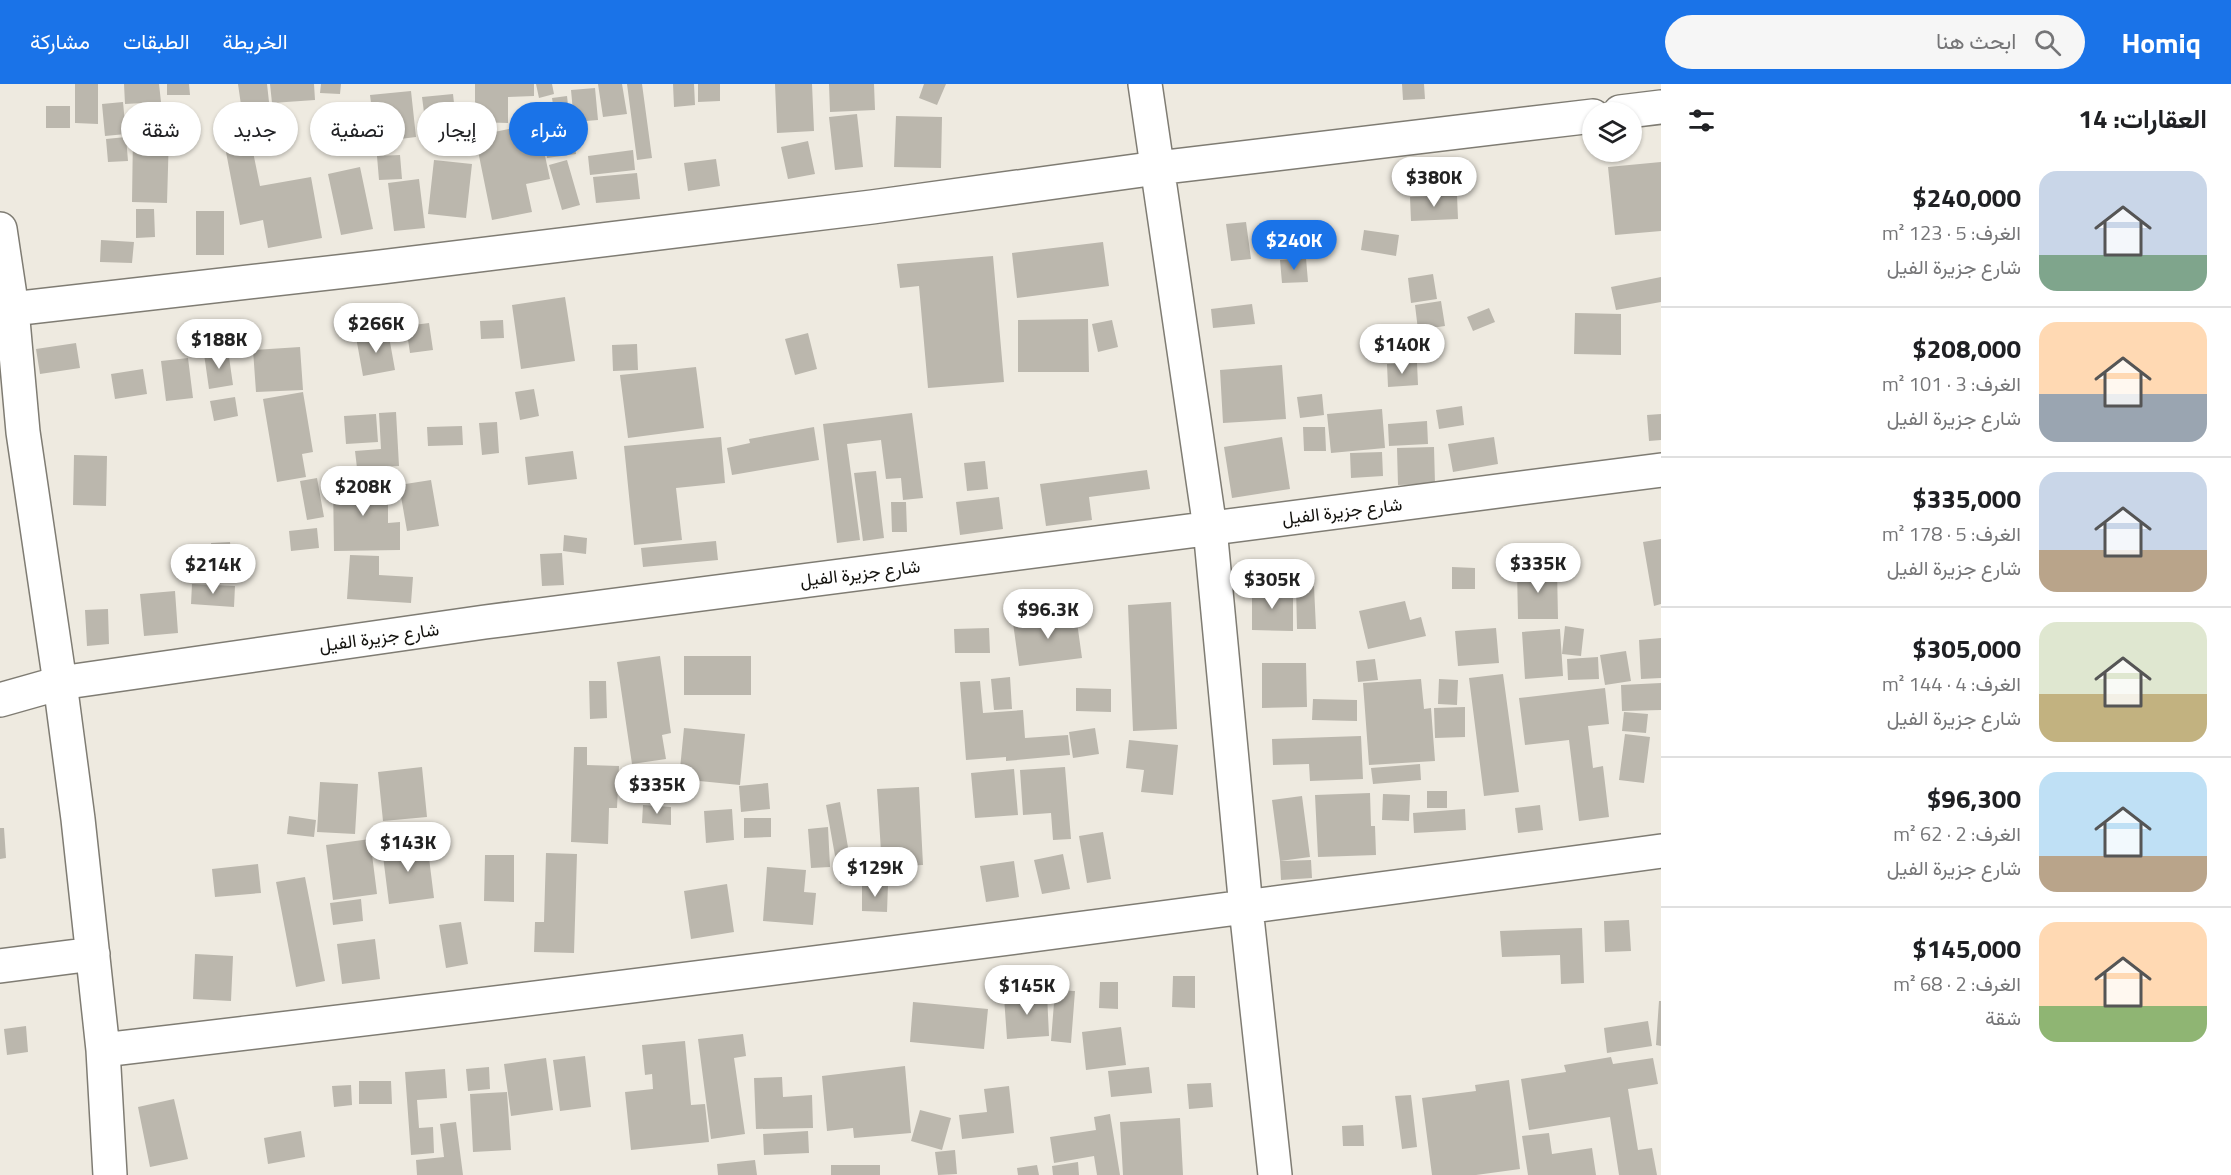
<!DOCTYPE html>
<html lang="ar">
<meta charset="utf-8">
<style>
body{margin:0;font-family:"Titillium Web",Vazirmatn,sans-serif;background:#f6f6f6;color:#202124;direction:rtl;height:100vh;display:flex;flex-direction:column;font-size:22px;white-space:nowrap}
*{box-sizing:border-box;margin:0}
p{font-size:20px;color:#757577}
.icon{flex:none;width:33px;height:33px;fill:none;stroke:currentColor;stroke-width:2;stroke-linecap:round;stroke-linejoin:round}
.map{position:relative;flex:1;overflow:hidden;direction:ltr}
.sheet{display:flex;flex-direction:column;background:#fff;width:570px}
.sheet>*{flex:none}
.top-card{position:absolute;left:18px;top:18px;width:570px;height:54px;direction:rtl;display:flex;gap:12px}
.controls{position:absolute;left:1582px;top:18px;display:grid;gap:12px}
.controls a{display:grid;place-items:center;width:60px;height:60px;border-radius:50%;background:#fff;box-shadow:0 2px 4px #0004;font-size:30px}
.price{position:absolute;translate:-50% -51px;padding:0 14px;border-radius:21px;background:#fff;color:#222;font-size:20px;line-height:39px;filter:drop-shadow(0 2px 3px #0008)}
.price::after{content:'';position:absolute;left:50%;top:36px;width:18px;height:14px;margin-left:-9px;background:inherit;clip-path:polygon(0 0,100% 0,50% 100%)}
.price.on{background:#1a73e8;color:#fff}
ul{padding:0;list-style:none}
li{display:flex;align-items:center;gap:18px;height:150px;padding:0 24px}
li+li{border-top:2px solid #e0e0e0}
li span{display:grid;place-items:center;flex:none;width:168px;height:120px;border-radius:18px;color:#555}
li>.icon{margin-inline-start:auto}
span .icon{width:72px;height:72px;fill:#fffc;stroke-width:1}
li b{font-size:26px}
h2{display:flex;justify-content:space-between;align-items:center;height:72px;padding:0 24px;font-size:26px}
.tag{padding:0 21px;border-radius:27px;background:#fff;box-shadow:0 2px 4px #0004;font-size:21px;line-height:54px}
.tag.on{background:#1a73e8;color:#fff}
header{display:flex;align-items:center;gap:36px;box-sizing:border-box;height:84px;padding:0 30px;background:#1a73e8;color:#fff}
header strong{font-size:28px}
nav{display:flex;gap:33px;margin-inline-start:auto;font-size:21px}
.search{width:420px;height:54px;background:#f6f6f6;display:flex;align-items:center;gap:15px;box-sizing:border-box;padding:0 21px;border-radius:33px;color:#757577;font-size:22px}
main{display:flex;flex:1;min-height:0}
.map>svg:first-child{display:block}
</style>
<header>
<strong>Homiq</strong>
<div class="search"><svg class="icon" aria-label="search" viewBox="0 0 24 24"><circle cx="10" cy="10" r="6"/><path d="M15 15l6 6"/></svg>ابحث هنا</div>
<nav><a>الخريطة</a><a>الطبقات</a><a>مشاركة</a></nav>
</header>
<main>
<section class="sheet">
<h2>العقارات: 14<svg class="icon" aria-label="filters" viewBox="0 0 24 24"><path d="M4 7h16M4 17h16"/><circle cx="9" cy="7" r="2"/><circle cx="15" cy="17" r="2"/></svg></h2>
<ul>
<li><span style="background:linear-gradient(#c9d6e8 70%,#7fa58c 0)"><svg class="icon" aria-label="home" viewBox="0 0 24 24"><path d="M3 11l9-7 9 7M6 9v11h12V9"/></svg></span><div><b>$240,000</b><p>الغرف: 5 · 123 m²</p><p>شارع جزيرة الفيل</p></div></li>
<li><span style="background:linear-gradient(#ffd9b3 60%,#9aa5b1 0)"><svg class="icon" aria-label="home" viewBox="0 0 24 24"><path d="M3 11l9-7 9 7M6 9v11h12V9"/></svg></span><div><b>$208,000</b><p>الغرف: 3 · 101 m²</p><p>شارع جزيرة الفيل</p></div></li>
<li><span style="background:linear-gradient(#c9d6e8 65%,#b9a48a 0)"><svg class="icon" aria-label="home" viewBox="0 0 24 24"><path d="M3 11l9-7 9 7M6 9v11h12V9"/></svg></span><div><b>$335,000</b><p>الغرف: 5 · 178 m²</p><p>شارع جزيرة الفيل</p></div></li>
<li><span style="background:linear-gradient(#dfe7d0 60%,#c2b280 0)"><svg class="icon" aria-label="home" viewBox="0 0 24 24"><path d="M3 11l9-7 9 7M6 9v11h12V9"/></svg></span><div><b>$305,000</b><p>الغرف: 4 · 144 m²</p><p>شارع جزيرة الفيل</p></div></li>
<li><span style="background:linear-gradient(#bfe0f5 70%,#b9a48a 0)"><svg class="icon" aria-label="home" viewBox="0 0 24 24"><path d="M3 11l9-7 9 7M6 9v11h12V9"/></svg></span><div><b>$96,300</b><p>الغرف: 2 · 62 m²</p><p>شارع جزيرة الفيل</p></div></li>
<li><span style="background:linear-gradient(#ffd9b3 70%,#8fb573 0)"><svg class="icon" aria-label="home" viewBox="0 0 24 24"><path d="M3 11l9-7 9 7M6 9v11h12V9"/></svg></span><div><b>$145,000</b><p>الغرف: 2 · 68 m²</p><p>شقة</p></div></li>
</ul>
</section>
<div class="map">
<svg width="1661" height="1091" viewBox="0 0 1661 1091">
<rect width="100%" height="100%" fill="#eeeae0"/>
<!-- building -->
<path fill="#bbb7ad" d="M75,0H98V40L75,39Z
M124,0H159L161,18L125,20Z
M167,0H189L190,11H167Z
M238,0H267L269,18L241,21Z
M270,0H314L315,16L272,19Z
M321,0H341L340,10L320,9Z
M475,0H534V12L508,13V39L475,38Z
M536,0H552L554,10L539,14Z
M598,0H622L627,30L603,33Z
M627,0H642L652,74L637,76Z
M673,0H694L695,21L674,23Z
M698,0H720V17L698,18Z
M775,0H812L814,47L777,49Z
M829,0H874L875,26L830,28Z
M924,0H946L937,21L919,14Z
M1402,0H1424L1425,15L1403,16Z
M595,4L598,36L574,38L571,6Z
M411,7L416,53L376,58L370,11Z
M453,10L459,64L429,67L422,13Z
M567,12L570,38L556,40L552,14Z
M123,18L126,50L105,52L102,20Z
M170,20L172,42L135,46L132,24Z
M46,22H70V44H46Z
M228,29L279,30V60L227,59Z
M857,30L863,83L835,86L829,33Z
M896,32L942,33L941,84L894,83Z
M538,39L550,95L526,100L532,128L492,136L475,52Z
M572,42L576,70L547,74L543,45Z
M133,49L169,50L167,119L132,118Z
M126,53L128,77L108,78L106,55Z
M808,57L815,90L788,95L781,63Z
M252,63L260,102L311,93L322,154L268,164L263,136L240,141L226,68Z
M633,66L635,86L590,91L588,72Z
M400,71L402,95L379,96L377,72Z
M716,75L720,102L688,107L684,79Z
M434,76L472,80L466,134L428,130Z
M567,76L580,121L562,126L549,81Z
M1661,78V147L1615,151L1608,83Z
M360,83L373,145L341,151L328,90Z
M637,89L640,115L596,119L593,93Z
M419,95L425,144L394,147L388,99Z
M1457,111L1458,135L1411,137L1410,113Z
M136,125H154L155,153L136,154Z
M196,127H224V171H196Z
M1246,138L1251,175L1231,177L1226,140Z
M1364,146L1399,151L1396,172L1361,166Z
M101,156L134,158L132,179L100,178Z
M1103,158L1109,202L1017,214L1012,169Z
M993,172L1004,298L928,304L919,202L900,204L897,180Z
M1306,174L1308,198L1282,199L1280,176Z
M1433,190L1437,215L1411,219L1408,194Z
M1661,193V218L1616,226L1611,203Z
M565,213L575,277L521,285L512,221Z
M1441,217L1445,242L1418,246L1415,221Z
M1252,220L1255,240L1213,244L1211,225Z
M1489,224L1495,238L1473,247L1467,233Z
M1575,229L1621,230V271L1574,270Z
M1088,235L1089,288H1018V236Z
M503,236L504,254L481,255L480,237Z
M1112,236L1118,263L1098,268L1092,240Z
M429,239L433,266L410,269L406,242Z
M388,247L395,286L363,292L356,253Z
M808,249L817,285L795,291L785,255Z
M76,259L80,284L40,290L36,265Z
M637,260L638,286L613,287L612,261Z
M300,263L303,306L256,308L253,266Z
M228,266L233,301L209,305L204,270Z
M188,274L193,314L166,317L161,277Z
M1417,279L1418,301L1388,303L1387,280Z
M1282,281L1286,335L1223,339L1220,286Z
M696,283L704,344L628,354L620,291Z
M143,285L147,310L115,315L111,290Z
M534,305L539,332L520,336L515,308Z
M303,308L313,368L302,370L306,393L277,398L263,315Z
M1322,310L1324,331L1300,334L1297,313Z
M235,313L238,332L214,337L210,317Z
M1462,322L1464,341L1439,345L1436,326Z
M1382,325L1385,364L1331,369L1327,330Z
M396,328L399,382L357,384L355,367L381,365L379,329Z
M912,329L923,414L903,416L901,394L886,395L881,356L847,360L860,456L837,459L823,340Z
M376,330L378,358L346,360L344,332Z
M1661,330V356L1649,357L1647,331Z
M1427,337L1428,360L1389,362L1388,340Z
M497,338L499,369L482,371L479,339Z
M462,342L463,361L428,362L427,343Z
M814,343L819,376L732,391L727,364L750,359L749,355Z
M1303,343H1325L1326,367H1304Z
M721,353L725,399L676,404L682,456L634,461L624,362Z
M1282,353L1290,405L1232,414L1224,363Z
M1494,353L1498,380L1453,388L1448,360Z
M1434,363L1435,400L1398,401L1397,364Z
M573,367L577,395L528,401L525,373Z
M1382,368L1383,392L1351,394L1350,369Z
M74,371L107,372L106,422L73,421Z
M985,377L988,405L967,407L964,379Z
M1147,386L1150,405L1089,413L1092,436L1046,442L1040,400Z
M876,387L884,454L863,457L854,389Z
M317,394L324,433L307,436L300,397Z
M388,396V439L400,438V466L334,467L333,397Z
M431,396L439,442L407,447L399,401Z
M999,413L1003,445L960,451L956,418Z
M891,418H906L907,448H892Z
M317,444L319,464L291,467L289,447Z
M564,451L587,454L586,470L563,467Z
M1661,455V520L1654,522L1643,458Z
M716,457L718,476L643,483L641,464Z
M230,458L232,478L213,480L211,459Z
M562,469L564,501L542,502L540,470Z
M350,471L379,472V491L413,493L411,519L347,515Z
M212,482L237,483V498L211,497Z
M1452,483L1475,484V505H1452Z
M1557,485L1558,535H1518L1517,486Z
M192,500L235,502L234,523L191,520Z
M1296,502H1314L1316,545H1297Z
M1252,504L1293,505V547L1252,546Z
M175,507L178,549L144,552L140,510Z
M1405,517L1410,536L1421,533L1426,552L1368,565L1359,527Z
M1171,518L1177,645L1133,647L1128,521Z
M108,525L109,560L87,562L85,526Z
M1076,531L1082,574L1019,582L1013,539Z
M1565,542L1584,545L1581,572L1562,570Z
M989,544L990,569H955L954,545Z
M1496,544L1499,579L1458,582L1455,547Z
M1560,545L1563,592L1525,595L1522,548Z
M1661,554V594L1641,595L1639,556Z
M1626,567L1631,597L1605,601L1600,571Z
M660,572L671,649L662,651L666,675L632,680L617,578Z
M684,572H751V611H684Z
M1598,573L1599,595L1568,596L1567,575Z
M1375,575L1378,596L1358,598L1356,577Z
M1262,579H1306L1307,623L1262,624Z
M1503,590L1519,708L1484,712L1469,594Z
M1010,593L1012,625L994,626L991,595Z
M1421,595L1424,625L1431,624L1435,677L1369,681L1363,599Z
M1439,595L1458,596L1457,621L1438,620Z
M589,597H606L607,634L590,635Z
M980,597L983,629L1023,626L1025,654L1068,651L1070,671L1006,677V673L966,676L960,598Z
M1661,599V626L1622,627L1621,601Z
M1076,604L1111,605V628L1076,627Z
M1605,604L1609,640L1588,642L1593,684L1603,682L1609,733L1579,737L1569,656L1525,661L1519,614Z
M1313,615L1357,616V637L1312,636Z
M1465,623V653L1435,654L1434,624Z
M1624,628L1648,630L1646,649L1622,647Z
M684,644L745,650L740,701L679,695Z
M1095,644L1099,670L1073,674L1069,648Z
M1625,650L1650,653L1644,699L1619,696Z
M1361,652L1363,695L1310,697L1309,680L1273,681L1272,655Z
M1129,656L1178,661L1173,711L1141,708L1144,686L1126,684Z
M574,663H587V681L619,682L617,724H609L608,760L571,758Z
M1420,680L1421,696L1373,700L1371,684Z
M422,683L427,733L383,737L378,688Z
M1065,683L1071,755L1053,756L1051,729L1023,731L1020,686Z
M1014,685L1018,731L975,734L971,689Z
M320,698L358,700L355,750L317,748Z
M768,699L770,725L741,728L739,702Z
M919,703L923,781L882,783L877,705Z
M1427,707H1447V724H1427Z
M1370,709L1371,742H1375L1376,771L1318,773L1315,711Z
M1383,710L1410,711L1409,737L1382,736Z
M1302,712L1310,773L1280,777L1272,716Z
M840,718L854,797L840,800L826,721Z
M643,721L671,723V741L642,739Z
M1540,721L1543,746L1518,749L1515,724Z
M732,725L734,756L706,759L704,727Z
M1465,725L1466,746L1414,749L1413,729Z
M289,732L316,736L314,753L287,750Z
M744,734H771V753L744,754Z
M828,743L830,783L811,784L808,745Z
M0,744H4L6,774L0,775Z
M1103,748L1111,795L1087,799L1079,752Z
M370,755L377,810L333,816L326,761Z
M427,758L434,814L389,820L382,764Z
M546,769L577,770L574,869L534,868L535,838H544Z
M1063,770L1070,805L1042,810L1034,776Z
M485,771H514V818L484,817Z
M1311,776L1312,794L1281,796L1280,777Z
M1014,777L1019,813L986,818L980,782Z
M258,780L261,809L215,813L212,785Z
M767,783L806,786L804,808L816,809L813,841L763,837Z
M305,793L325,897L296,903L276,798Z
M727,800L734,848L691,855L684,807Z
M862,800H888L887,828L862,827Z
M361,815L363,837L333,841L330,819Z
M1629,836L1631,867L1605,868L1604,837Z
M461,838L468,880L446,884L439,841Z
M1582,844L1584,899L1561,900L1560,871L1502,873L1500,847Z
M375,855L380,895L342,900L337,860Z
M195,870L233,872L231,917L193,915Z
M1173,892H1195V924L1172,923Z
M1100,898H1118V925L1099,924Z
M1055,906L1075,907L1071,959L1051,957Z
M1047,910L1049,952L1007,955L1004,913Z
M1659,917H1661V962L1656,961Z
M913,918L988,925L984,965L910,958Z
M1648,937L1652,962L1607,969L1604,944Z
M26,942L28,968L7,971L4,945Z
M1121,943L1126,981L1086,986L1082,948Z
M743,950L746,972L734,974L745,1050L711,1055L698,955Z
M685,957L691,1021L705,1020L709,1058L631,1066L625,1008L653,1005L652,990L645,991L642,961Z
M585,972L591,1023L560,1027L553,976Z
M1611,973L1613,980L1653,974L1658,1000L1628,1005L1638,1066L1652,1064L1657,1091H1619L1610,1033L1529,1046L1521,995L1566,988L1564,981Z
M546,974L553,1026L511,1032L504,980Z
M905,982L911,1049L854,1054L853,1044L827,1047L822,992Z
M489,983L490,1005L468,1007L466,985Z
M1149,983L1152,1009L1111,1013L1108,987Z
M445,985L447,1014L417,1016L419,1044L433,1043L434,1069L411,1071L405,988Z
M782,993L783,1013L812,1011L813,1044L756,1045L754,994Z
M1509,996L1520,1085L1476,1091H1432L1422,1014L1476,1007L1475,1001Z
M359,997H391L392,1020H359Z
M1211,999L1213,1023L1189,1025L1187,1000Z
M351,1001L352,1021L334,1023L332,1002Z
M1009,1002L1014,1049L962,1055L959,1031L987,1028L984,1005Z
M507,1008L511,1066L473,1068L470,1010Z
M1411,1011L1417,1063L1402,1065L1395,1012Z
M174,1015L188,1075L150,1083L138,1023Z
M920,1026L951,1034L942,1066L911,1057Z
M1110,1030L1120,1091H1097L1094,1072L1054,1079L1050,1053L1096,1046L1094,1033Z
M1180,1034L1183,1091H1123L1120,1038Z
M456,1038L463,1091H417L416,1076L444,1073L440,1040Z
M1363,1041L1364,1062H1343L1342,1042Z
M301,1047L305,1073L268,1080L264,1054Z
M808,1047L809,1069L764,1071L763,1050Z
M1549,1049L1552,1070L1592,1064L1596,1091H1528L1522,1052Z
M955,1066L957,1090L938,1091L935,1068Z
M755,1076L757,1091H718L717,1080Z
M1078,1078L1079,1091H1053L1052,1082Z
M831,1081H880V1091H831Z
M1037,1081L1039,1091H1018L1017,1084Z"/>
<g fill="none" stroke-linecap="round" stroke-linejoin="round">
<!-- minor casing -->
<g stroke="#7f7c73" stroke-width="36">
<path id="minor" d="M1145,0L1210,444L1246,824L1275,1091
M1620,28L1661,23
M0,145L12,225L23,348L60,599L78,735L103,966L110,1091
M12,225L381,183L872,123L1157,84L1593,32
M0,616L60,599L485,538L1661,386
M0,882L93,870
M103,966C623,905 1142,838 1661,767"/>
</g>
<!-- minor -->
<use href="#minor" stroke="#fff" stroke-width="33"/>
</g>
<g text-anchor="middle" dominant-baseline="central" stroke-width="5" stroke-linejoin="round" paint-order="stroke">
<!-- street labels -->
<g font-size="18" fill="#13120e" stroke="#fff">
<text transform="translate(1342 427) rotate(-7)">شارع جزيرة الفيل</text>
<text transform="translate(860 489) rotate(-7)">شارع جزيرة الفيل</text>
<text transform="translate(379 553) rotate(-8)">شارع جزيرة الفيل</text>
</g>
</g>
</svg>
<div class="controls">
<a><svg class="icon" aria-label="layers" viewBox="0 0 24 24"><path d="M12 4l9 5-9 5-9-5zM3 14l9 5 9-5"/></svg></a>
</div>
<b class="price" style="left:1434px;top:124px">$380K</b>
<b class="price on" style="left:1294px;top:187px">$240K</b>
<b class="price" style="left:376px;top:270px">$266K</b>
<b class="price" style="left:219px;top:286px">$188K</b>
<b class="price" style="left:1402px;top:291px">$140K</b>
<b class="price" style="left:363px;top:433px">$208K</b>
<b class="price" style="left:1538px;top:510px">$335K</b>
<b class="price" style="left:213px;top:511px">$214K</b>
<b class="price" style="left:1272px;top:526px">$305K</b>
<b class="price" style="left:1048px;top:556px">$96.3K</b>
<b class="price" style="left:657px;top:731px">$335K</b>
<b class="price" style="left:408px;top:789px">$143K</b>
<b class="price" style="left:875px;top:814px">$129K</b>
<b class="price" style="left:1027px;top:932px">$145K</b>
<div class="top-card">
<a class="tag on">شراء</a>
<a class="tag">إيجار</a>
<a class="tag">تصفية</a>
<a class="tag">جديد</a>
<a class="tag">شقة</a>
</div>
</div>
</main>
